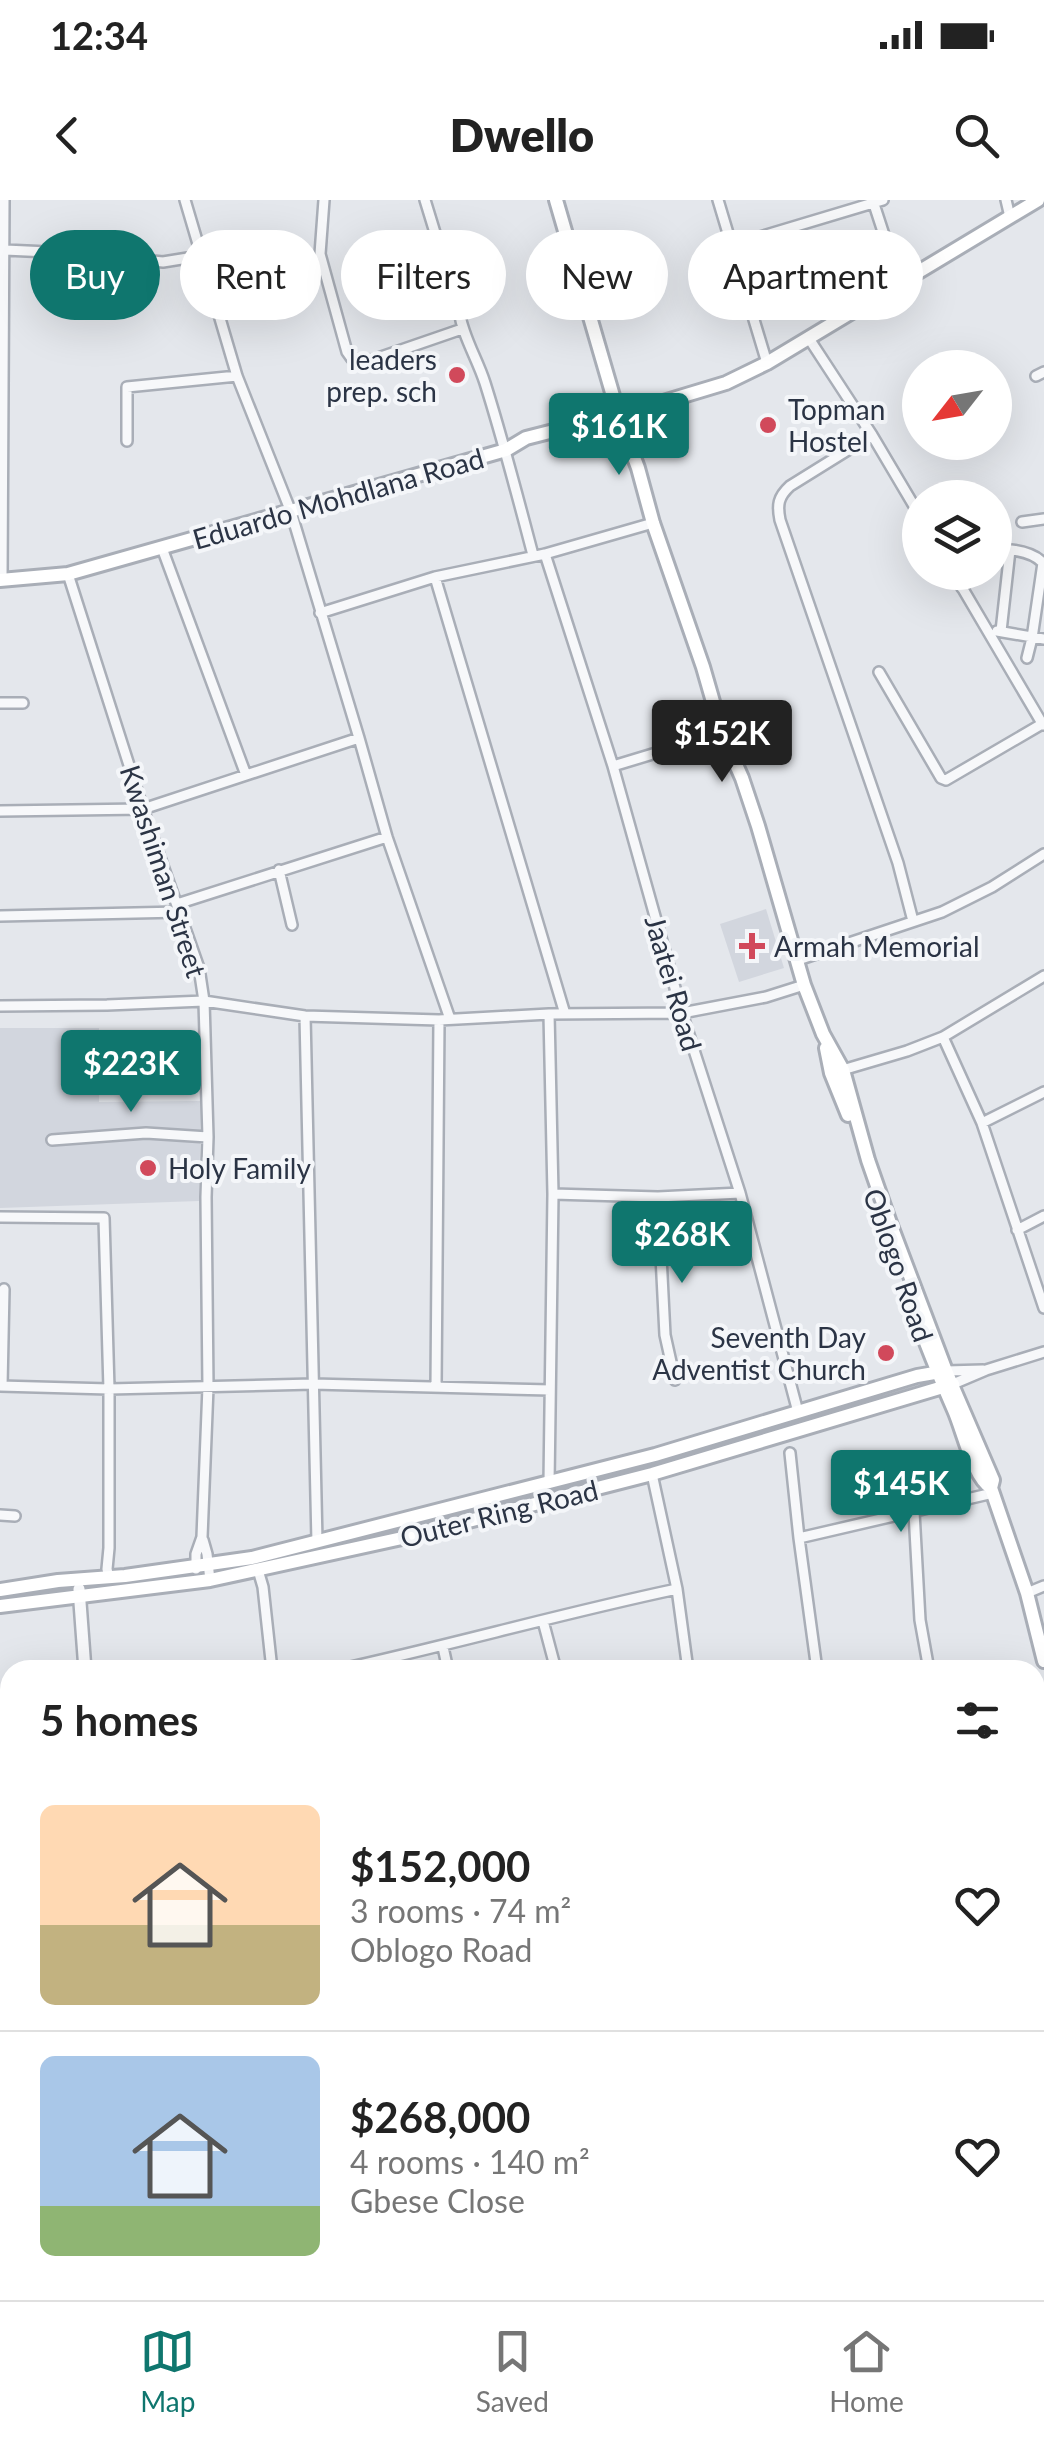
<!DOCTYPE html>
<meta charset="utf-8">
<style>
body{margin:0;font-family:Lato,sans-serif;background:#f6f6f6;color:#222;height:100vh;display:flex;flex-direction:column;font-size:38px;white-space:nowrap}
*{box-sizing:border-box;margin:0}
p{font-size:32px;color:#767676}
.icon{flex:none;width:55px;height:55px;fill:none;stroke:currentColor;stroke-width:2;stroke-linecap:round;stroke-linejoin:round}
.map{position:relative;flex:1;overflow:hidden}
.details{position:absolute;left:0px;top:1460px;width:1045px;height:640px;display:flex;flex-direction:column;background:#fff;border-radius:30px 30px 0 0;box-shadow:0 10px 40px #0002}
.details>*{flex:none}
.banner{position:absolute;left:30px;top:30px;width:985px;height:90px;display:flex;gap:20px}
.needle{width:65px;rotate:239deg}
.tools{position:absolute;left:902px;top:150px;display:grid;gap:20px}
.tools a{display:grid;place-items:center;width:110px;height:110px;border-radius:50%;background:#fff;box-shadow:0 10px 40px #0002;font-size:50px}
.price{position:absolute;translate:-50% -85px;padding:0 22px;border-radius:10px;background:#0f766e;color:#fff;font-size:32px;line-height:65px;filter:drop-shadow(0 2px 5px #0008)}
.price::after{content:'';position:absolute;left:50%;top:60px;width:30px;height:22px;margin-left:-15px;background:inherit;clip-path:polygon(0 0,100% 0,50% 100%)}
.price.selected{background:#222;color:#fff}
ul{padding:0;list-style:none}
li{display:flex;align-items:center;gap:30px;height:250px;padding:0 40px}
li+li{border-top:2px solid #e0e0e0}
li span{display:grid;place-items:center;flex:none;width:280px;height:200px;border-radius:15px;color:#555}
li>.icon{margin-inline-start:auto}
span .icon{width:120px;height:120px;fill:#fffc;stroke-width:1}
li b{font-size:42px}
h2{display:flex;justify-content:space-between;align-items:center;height:120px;padding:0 40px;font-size:42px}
.tag{padding:0 35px;border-radius:45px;background:#fff;box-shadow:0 10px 40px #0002;font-size:35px;line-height:90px}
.tag.selected{background:#0f766e;color:#fff}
.status{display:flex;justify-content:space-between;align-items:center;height:70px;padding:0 50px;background:#fff;direction:ltr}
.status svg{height:28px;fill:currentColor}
header{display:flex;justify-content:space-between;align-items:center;height:130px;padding:0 40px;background:#fff;font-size:45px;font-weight:800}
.dock{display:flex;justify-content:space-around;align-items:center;height:140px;border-top:2px solid #e0e0e0;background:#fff;font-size:28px;color:#767676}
.dock a{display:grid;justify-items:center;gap:5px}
.dock .selected{color:#0f766e}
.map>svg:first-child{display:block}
</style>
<div class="status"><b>12:34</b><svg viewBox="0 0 49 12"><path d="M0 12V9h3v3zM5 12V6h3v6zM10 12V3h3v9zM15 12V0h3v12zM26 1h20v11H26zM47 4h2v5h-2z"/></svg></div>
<header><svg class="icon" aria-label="back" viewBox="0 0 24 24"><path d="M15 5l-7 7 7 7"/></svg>Dwello<svg class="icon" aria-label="search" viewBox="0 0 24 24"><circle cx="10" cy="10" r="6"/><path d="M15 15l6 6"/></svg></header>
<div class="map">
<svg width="1044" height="2100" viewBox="0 0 1044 2100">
<rect width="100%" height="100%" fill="#e4e7ec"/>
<!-- built -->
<path fill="#d2d6de" d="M766,709L784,768L739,782L720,724Z
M0,828H99V902L201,901L199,1001L0,1008Z"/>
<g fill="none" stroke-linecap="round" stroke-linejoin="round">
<!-- minor casing -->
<g stroke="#a9aeb7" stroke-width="14">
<path id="minor" d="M185,0L237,176L291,312L359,538L387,637L450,819
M324,0L320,54L347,152L352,159L372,160L462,129
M425,0L459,111C463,137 477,158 485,183C503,240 518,298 533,355
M718,0L767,163
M1006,0L1010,17
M873,1L900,84
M733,45L883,0
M5,50L70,53L163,62L200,56
M808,137L872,235L920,316
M1036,176L1044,172
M872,235L790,286C778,297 777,305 780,320L898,663L913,721
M127,241V187L237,176
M1022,322L1044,319
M162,348L246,575
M995,349C1010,349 1032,351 1043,363L1032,438L1027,458
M545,354L613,566L682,813L740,993L798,1212
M953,372L1043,525
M68,374L143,609L199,768L204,801L208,937L206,997L208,1187L202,1337L196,1354V1369
M435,377L565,814
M2,380L4,0
M962,388L976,372
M320,413L435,377L545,354L653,323
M997,431L1044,439
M1001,431L1010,350
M879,472L941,578L946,580L1042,524
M0,503H23
M613,566L722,533
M0,611L143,609L359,538
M279,670L292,725
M177,704L387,637
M0,716L180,712
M798,760L942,712L992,687L1044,654
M0,806L107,805L204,801L305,816L439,820L549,814L682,813L766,797L804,785
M549,814L553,994L549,1283
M305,816L317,1342
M943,837L982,923L1044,1108
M839,871L907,851L943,837L1044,776
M982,923L1044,892
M52,940L146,933L208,937
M553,994L658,997L740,993
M658,997L665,1135L675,1180
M0,1017L104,1018L109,1189V1348L107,1369L109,1378
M1017,1030L1044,1016
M946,1171L983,1170
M953,1184L986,1170L1044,1152
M0,1186L109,1189L313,1184L550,1190
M2,1186L4,1089
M436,1187L439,820
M790,1253L799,1338L817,1470
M652,1274L677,1389L688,1470
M914,1312L920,1420L929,1470
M0,1315L15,1316
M799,1338L993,1293
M203,1340L207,1354L210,1380
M258,1370L263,1387L272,1470
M1027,1393L1044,1386
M543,1421L556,1470
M443,1447L448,1470
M337,1470C451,1445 563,1413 677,1389
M0,1523H10
M1035,1619L1044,1618
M1035,1735L1044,1733
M0,1805H10
M1035,1876H1044
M0,1917L10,1916
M0,2025H10
M1035,2039L1044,2038
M730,2090L731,2100
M440,2100V2090
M534,2100L535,2090
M628,2100V2090"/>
</g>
<!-- tertiary casing -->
<g stroke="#a9aeb7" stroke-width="16">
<path id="tertiary" d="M79,1389L85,1470
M88,2100V2090"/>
</g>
<!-- secondary casing -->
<g stroke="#a9aeb7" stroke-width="18">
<path id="secondary" d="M556,0L620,220L638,268L653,323L703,467L722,533L742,578L758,626L804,785L823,834L843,870L868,960L890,1023L946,1171L993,1280L991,1288L1027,1393L1044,1461
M0,380L68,374L506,250L526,238L589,222L620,220L663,202L726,183L767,163L1038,0
M826,848L831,873L848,915
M915,1113C927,1147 940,1178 954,1210C963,1230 973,1277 991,1288
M0,1390L58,1381L125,1376L252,1358L655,1255L917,1176L946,1171
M0,1406L210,1380L402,1338L652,1274L953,1184"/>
</g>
<!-- minor -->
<use href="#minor" stroke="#f7f8fa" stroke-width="9"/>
<!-- tertiary -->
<use href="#tertiary" stroke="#f7f8fa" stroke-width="11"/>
<!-- secondary -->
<use href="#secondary" stroke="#fff" stroke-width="12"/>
</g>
<!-- markers -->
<g fill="#d1495b" stroke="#f4f6f9" stroke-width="4">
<circle cx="457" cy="175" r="10"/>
<circle cx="768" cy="225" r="10"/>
<path d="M747 731h10v10h10v10h-10v10h-10v-10h-10v-10h10z"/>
<circle cx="148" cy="968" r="10"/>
<circle cx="886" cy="1153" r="10"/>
</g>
<g text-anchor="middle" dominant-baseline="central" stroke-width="8" stroke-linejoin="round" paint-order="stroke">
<!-- poi labels -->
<g font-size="28" fill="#2b3445" stroke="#f4f6f9" text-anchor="start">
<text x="437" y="159" text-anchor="end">leaders<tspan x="437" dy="32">prep. sch</tspan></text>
<text x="788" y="209">Topman<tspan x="788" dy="32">Hostel</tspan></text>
<text x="774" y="746">Armah Memorial</text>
<text x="168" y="968">Holy Family</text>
<text x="866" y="1137" text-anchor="end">Seventh Day<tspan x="866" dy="32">Adventist Church</tspan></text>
</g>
<!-- street labels -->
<g font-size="28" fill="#2b3445" stroke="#f4f6f9">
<text transform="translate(338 298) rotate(-16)">Eduardo Mohdlana Road</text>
<text transform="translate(164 671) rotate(72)">Kwashiman Street</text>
<text transform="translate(674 783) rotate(74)">Jaatei Road</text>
<text transform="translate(899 1065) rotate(71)">Oblogo Road</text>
<text transform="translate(499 1313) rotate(-14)">Outer Ring Road</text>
</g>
</g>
</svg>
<div class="tools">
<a><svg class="needle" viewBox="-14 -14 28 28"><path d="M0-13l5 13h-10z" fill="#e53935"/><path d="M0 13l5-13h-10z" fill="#767676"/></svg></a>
<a><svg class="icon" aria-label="layers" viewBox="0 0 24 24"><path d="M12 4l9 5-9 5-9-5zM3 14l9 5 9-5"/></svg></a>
</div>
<b class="price" style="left:619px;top:278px">$161K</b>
<b class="price selected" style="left:722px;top:585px">$152K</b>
<b class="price" style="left:131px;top:915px">$223K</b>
<b class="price" style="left:682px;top:1086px">$268K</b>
<b class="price" style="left:901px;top:1335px">$145K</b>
<div class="banner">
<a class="tag selected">Buy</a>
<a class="tag">Rent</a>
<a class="tag">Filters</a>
<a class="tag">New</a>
<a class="tag">Apartment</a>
</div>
<section class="details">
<h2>5 homes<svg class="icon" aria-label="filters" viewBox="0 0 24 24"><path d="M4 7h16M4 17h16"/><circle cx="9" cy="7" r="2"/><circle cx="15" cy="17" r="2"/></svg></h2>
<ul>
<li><span style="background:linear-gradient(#ffd9b3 60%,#c2b280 0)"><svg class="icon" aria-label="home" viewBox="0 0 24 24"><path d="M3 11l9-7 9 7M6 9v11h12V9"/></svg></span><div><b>$152,000</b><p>3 rooms · 74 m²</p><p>Oblogo Road</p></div><svg class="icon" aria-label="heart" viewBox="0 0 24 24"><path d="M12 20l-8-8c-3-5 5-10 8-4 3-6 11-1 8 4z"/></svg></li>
<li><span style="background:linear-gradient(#a9c7e8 75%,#8fb573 0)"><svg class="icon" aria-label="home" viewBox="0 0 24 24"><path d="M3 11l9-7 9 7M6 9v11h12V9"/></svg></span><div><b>$268,000</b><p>4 rooms · 140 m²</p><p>Gbese Close</p></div><svg class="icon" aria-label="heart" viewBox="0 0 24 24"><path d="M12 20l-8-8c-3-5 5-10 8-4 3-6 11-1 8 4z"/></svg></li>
</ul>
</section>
</div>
<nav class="dock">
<a class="selected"><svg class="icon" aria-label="map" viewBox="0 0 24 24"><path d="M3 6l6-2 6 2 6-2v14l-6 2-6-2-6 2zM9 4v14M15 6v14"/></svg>Map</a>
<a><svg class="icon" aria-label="saved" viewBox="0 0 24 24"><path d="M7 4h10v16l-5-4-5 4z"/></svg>Saved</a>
<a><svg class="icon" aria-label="home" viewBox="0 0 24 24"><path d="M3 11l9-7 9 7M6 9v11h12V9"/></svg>Home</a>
</nav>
